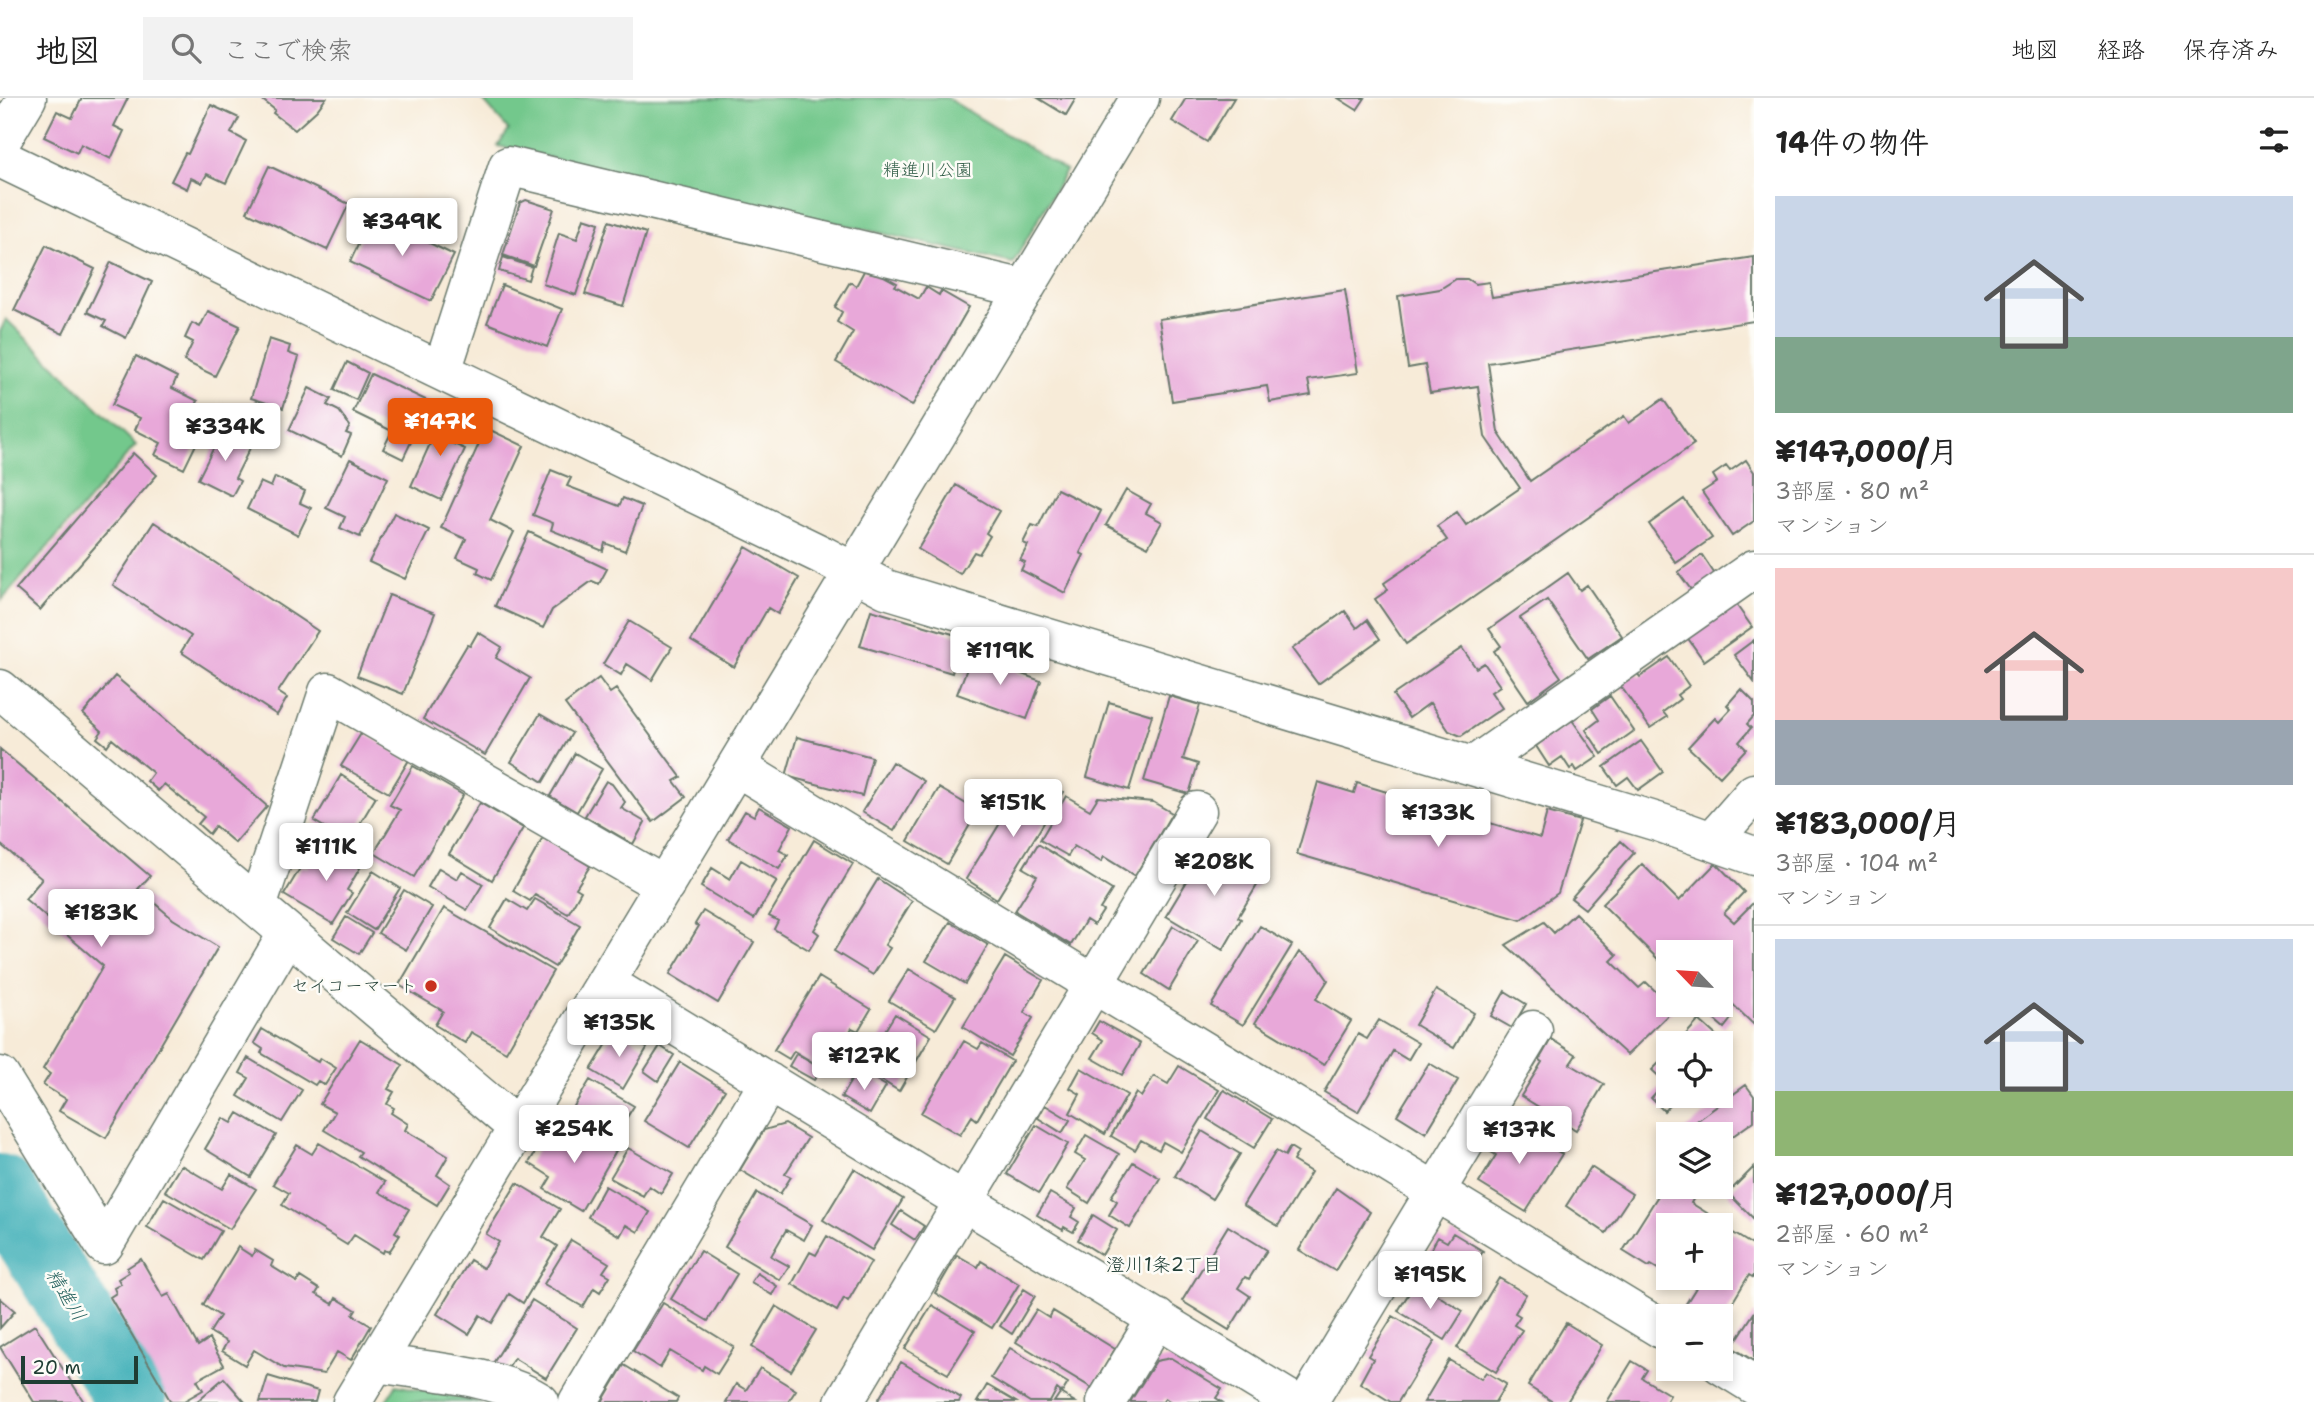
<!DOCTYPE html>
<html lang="ja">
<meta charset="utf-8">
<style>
body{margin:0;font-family:"Shantell Sans","Klee One",sans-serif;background:#f2f2f2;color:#222;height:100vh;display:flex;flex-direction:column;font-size:26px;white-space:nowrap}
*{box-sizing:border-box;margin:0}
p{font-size:23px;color:#767676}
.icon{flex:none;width:38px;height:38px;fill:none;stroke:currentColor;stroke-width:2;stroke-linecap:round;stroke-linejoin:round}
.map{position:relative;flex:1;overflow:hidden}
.drawer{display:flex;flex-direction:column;background:#fff;width:560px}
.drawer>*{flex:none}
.needle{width:46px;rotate:295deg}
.tools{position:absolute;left:1656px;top:842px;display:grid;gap:14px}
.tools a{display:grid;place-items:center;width:77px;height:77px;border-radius:0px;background:#fff;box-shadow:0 4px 10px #0003;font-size:35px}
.scale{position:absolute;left:21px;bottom:18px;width:117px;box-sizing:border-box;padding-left:7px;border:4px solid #1f3d34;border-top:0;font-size:19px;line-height:24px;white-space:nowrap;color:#1f3d34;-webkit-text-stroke:5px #fdfcf7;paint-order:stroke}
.price{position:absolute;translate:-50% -60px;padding:0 16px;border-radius:7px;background:#fff;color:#222;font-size:23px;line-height:46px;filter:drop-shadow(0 2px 4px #0008)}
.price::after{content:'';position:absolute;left:50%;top:42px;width:21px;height:16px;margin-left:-10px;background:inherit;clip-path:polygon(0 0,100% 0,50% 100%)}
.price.on{background:#ea580c;color:#fff}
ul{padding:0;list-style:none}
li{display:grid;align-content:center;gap:14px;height:371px;padding:0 21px}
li+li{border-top:2px solid #e0e0e0}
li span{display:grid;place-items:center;height:217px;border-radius:0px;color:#555}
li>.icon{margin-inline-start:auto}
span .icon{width:126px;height:126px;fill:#fffc;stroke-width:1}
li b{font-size:30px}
h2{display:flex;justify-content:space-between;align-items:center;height:84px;padding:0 21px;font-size:30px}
header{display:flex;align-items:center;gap:42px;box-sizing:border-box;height:98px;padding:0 35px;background:#fff;border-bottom:2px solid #e0e0e0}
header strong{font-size:33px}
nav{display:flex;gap:38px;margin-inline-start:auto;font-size:24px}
.search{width:490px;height:63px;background:#f2f2f2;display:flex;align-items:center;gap:18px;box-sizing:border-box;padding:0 24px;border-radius:0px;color:#767676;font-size:26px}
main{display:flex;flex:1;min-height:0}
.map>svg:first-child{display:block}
</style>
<header>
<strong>地図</strong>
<div class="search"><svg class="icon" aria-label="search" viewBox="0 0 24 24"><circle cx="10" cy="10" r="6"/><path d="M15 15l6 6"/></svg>ここで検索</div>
<nav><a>地図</a><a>経路</a><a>保存済み</a></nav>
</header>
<main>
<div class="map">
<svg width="1754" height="1304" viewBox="0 0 1754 1304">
<rect width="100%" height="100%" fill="#fdfcf7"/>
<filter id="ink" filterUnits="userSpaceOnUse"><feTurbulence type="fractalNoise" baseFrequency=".0143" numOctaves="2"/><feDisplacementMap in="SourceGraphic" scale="14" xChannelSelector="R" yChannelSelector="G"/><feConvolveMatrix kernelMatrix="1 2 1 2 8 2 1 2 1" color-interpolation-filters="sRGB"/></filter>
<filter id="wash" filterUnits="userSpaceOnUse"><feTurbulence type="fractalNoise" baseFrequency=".00686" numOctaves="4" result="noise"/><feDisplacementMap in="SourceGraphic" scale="28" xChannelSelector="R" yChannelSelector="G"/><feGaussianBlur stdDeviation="1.57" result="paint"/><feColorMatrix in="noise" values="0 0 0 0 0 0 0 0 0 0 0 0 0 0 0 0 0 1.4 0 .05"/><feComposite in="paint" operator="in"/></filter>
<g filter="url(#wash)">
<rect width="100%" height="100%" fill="#f7ebd8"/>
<!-- green -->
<path fill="#73c88c" stroke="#498260" stroke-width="2" d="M481,0H947L1066,73L1013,165L498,48L509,32Z
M6,221L136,347L2,502L0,234Z
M396,1287L482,1304H385Z"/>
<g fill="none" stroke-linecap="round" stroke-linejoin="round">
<!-- river -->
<path stroke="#3eafb7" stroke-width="70" d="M0,1091L132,1304"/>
</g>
<g id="blocks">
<!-- building -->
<path fill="#e8a8d9" d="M82,0H128L114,28L124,33L111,61L81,46L77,55L44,39L57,13L72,20Z
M260,0H326L317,12L295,32L273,15L275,12Z
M1038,0H1076L1066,17Z
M1186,0H1234L1207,44L1172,23Z
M1338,0H1365L1357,12Z
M211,7L239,20L231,35L246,43L226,85L207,76L202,85L191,80L187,91L171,83L185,55L188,56Z
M269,68L349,106L327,152L247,114Z
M526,102L554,111L534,168L503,157L520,105Z
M372,117L454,157L431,203L350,164Z
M584,120L599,125L576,197L543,186L559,135L577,141Z
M609,123L646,135L623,208L585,196Z
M46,147L95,171L63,236L14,212Z
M503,159L532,169L528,182L499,173Z
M1754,159V223L1488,265L1498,334L1530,383L1624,318L1629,325L1663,301L1694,346L1406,546L1375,501L1388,492L1384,485L1447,442L1437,428L1457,414L1466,427L1520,390L1485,339L1478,288L1430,295L1425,267L1408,270L1398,198L1440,191L1456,181H1467L1475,186L1489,184L1492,199Z
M111,164L152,184L126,240L103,228L106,223L87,214Z
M864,173L884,178L897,185L895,188L919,201L926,189L939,197L941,193L969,209L912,308L836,264L853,234L837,224L842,214L835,209L850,184L856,188Z
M502,187L562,211L547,249L487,225Z
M1345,192L1358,275L1308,282L1311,297L1270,304L1267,288L1172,303L1159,221Z
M208,213L240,228L215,278L184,263L193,244L185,240L192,225L200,229Z
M269,241L290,248L288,255L299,259L283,310L251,300Z
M136,258L177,279L172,290L198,303L194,312L206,318L198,334L201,336L184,371L155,357L161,345L135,332L140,320L112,307Z
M347,264L368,275L356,302L334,292Z
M371,276L430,304L403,361L383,351L392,333L353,314Z
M309,290L331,301L327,307L339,313L350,328L346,335L351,337L342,358L289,332Z
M447,308L463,315L449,344L465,351L441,402L411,388Z
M486,330L524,348L490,422L514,434L491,482L477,475L479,470L457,460L466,441L441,430Z
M223,331L252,346L235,380L240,383L232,398L198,381Z
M133,355L157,377L40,512L16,491Z
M350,361L388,380L360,439L340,430L345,419L326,410Z
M1746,362L1754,374V423L1732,438L1702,394L1717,384L1713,377L1726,368L1730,373Z
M551,372L571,380L567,388L619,408L623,400L642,408L625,453L605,445L603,453L551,432L553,425L533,417Z
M275,379L305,393L300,405L311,410L298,437L247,411L260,384L271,389Z
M956,387L999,413L986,435L990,438L979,456L974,454L960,476L918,451Z
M1057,391L1101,413L1080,455L1084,457L1065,495L1021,472L1025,464L1020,462L1028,447L1023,445L1032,427L1038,429Z
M1126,392L1151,406L1146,415L1162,424L1148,449L1106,427Z
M1684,401L1712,440L1676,465L1649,426Z
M394,415L429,432L405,481L369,464Z
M154,424L318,533L278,594L287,600L277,617L181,554L191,538L113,487Z
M529,434L607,471L599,486L592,483L552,512L543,530L495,508Z
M746,449L799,480L778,516L768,510L734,569L691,543Z
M1702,457L1718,481L1695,497L1678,474Z
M1568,475L1580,492L1587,487L1622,538L1588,561L1547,502L1520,520L1561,579L1528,603L1494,553L1501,548L1489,531Z
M389,497L435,515L403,596L357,578Z
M1735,505L1752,529L1704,563L1687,539Z
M871,512L963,539L952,575L860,548Z
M1345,513L1357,530L1367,522L1380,541L1318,586L1292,551Z
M629,523L672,549L652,582L627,566L621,577L603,566Z
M478,534L502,549L496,560L530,580L485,657L423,621L467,547L470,548Z
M1754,542V584L1734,557Z
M1462,550L1476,570L1484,565L1500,588L1491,594L1502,610L1461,638L1449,633L1430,605L1409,620L1393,597Z
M972,558L997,567L999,561L1018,568L1016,574L1041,583L1027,621L957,596Z
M1669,559L1689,588L1677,597L1680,601L1663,614L1667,619L1650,630L1620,587L1637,575L1640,579Z
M115,578L267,708L235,745L215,728L209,736L198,726L204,719L164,686L158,693L147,683L153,675L112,641L107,648L97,640L102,633L83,616Z
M599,580L610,595L616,591L681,679L674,683L686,699L653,724L565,606Z
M1741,591L1754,604V618L1747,626L1751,630L1739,644L1746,651L1720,679L1688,649L1715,620L1719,624L1731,611L1727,607Z
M1169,598L1200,607L1183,661L1198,666L1189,696L1144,683Z
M1610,598L1634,633L1602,656L1586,632L1599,622L1592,611Z
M1109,604L1152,617L1129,692L1087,679Z
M540,616L572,635L543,684L511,664Z
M1572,622L1598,659L1577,673L1574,668L1570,671L1562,659L1549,668L1536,648Z
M362,634L409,662L389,695L341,668Z
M797,639L872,659L862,698L786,678Z
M1641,643L1663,674L1638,692L1628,679L1617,687L1604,669Z
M0,651L150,778L138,791L173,821L218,849L106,1040L59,1013L66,1001L43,987L50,976L43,971L103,868L25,801L42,781L0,746Z
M575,655L602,671L577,714L550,698Z
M892,664L924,683L894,733L862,714Z
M413,668L463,697L414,779L374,755L400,712L390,707Z
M341,677L376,699L349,744L314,723Z
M606,683L612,686L625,704L621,710L645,724L633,746L585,718Z
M1318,684L1354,695L1357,685L1540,740L1547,714L1580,723L1558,795L1521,822L1297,756Z
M1024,686L1041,696L1045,690L1063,694L997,801L966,781Z
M939,690L978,713L947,766L908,743Z
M1066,698L1090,712L1098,699L1153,704L1172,715L1135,778L1104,759L1101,764L1074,748L1068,758L1040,742Z
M480,705L523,730L492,782L449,756Z
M759,709L792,728L779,752L788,757L779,771L728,741L745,713L754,718Z
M543,740L590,768L576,790L581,793L568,816L535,797L530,803L513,793Z
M814,742L853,766L814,832L819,836L809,852L774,831L778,823L769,818Z
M1621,743L1634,755L1585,811L1571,800Z
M331,744L364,763L347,792L352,795L333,826L284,797L302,767L307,770L313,760L319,764Z
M1038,746L1112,792L1100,811L1103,813L1094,827L1086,822L1071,847L1015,813L1037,778L1023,770Z
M1207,750L1224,761L1229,754L1242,761L1236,770L1259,784L1238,819L1241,821L1223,852L1166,818Z
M741,762L777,783L754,821L701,789L712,770L730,781Z
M1716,765L1744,794L1724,815L1734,824L1754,804V927L1720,894V854H1668V871L1602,806L1642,766L1679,803Z
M439,770L457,781L462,773L483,786L467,812L428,789Z
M373,773L400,790L374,832L347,815Z
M878,781L912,803L885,847L890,850L873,877L834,853Z
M404,792L432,809L406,852L378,835Z
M507,801L527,813L535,801L580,827L555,869L490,830Z
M444,810L553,873L506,954L471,934L465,945L435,927L443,913L399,887Z
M703,813L754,844L718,905L670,876L699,828L695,826Z
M1575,815L1617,857L1611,863L1639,890L1646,884L1674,911L1627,957L1506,847L1544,824L1554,835Z
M346,819L372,835L359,856L333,840Z
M950,824L988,847L965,886L926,863Z
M1173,828L1198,843L1169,892L1144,876Z
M1260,828L1292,847L1243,927L1211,908Z
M1299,854L1316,865L1328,882L1316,901L1351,923L1324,967L1255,925Z
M1005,859L1043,882L1024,914L1033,920L1010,958L963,929Z
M909,871L955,899L936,931L889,903Z
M819,879L871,911L858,933L852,930L838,954L830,949L819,968L794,953L789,961L774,952Z
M1436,892L1474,915L1454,950L1415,927Z
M1505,893L1526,906L1512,930L1491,918Z
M1696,906H1713L1731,921L1724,930Z
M895,916L931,938L899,993L862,970Z
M1379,922L1418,945L1408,962L1393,953L1358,1014L1324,994L1358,936L1367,941Z
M1699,922L1720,941L1716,945H1678Z
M1099,923L1140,946L1122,977L1092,960L1103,942L1092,935Z
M262,931L318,964L320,960L336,970L325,987L318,983L315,987L261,955L263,951L254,945Z
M616,931L647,950L623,991L591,972Z
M360,941L403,967L388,991L394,994L387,1006L394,1010L391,1015L408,1026L405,1032L448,1058L437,1077L450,1086L437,1107L358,1058L361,1054L324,1032L335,1014L320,1006Z
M1551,941L1576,957L1570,966L1604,986L1576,1032L1521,998L1542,964L1539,962Z
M964,943L978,951L982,945L1012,963L977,1022L972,1018L960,1037L921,1015Z
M660,948L674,957L658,983L644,973Z
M796,956L822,971L814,982L789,968Z
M1668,956V998H1678L1664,1013L1651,1000L1665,984L1652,972Z
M248,960L302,992L282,1024L238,998L249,980L240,975Z
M680,964L725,992L689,1050L644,1023Z
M1429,965L1458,982L1426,1035L1397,1017Z
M1179,968L1219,992L1181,1054L1163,1044L1159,1052L1141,1042L1135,1052L1111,1038L1136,995L1141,999L1154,978L1168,986Z
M1081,970L1127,997L1105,1036L1070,1015L1080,996L1070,990Z
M858,971L886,988L870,1016L841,999Z
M590,982L634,1008L617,1035L573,1010Z
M1746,987L1754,998V1023L1720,1047V1036H1679Z
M1224,992L1272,1021L1254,1050L1207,1021Z
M1045,1007L1070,1022L1062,1035L1038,1020Z
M238,1015L276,1037L251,1079L205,1051L223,1020L232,1025Z
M1507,1023L1562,1056L1526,1114L1479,1085L1496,1057L1489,1053Z
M785,1026L808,1040L785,1076L791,1079L780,1096L740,1072L764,1032Z
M581,1027L618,1049L581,1113L544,1091L551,1079L529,1065L546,1036L568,1049Z
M1036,1027L1068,1046L1039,1095L1007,1076Z
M1202,1033L1240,1056L1212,1101L1175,1078Z
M1086,1037L1119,1056L1089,1105L1067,1091L1085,1062L1075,1056Z
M319,1045L385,1084L379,1094L409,1111L395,1134L400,1137L389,1154L384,1152L383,1155L354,1137L347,1147L282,1107L289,1095L273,1086L297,1047L312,1056Z
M1290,1049L1298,1054L1293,1063L1311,1074L1278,1128L1243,1107L1276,1053L1285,1058Z
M628,1050L673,1076L661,1096L649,1088L643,1098L610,1080Z
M1133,1064L1160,1080L1130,1130L1109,1117L1117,1103L1111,1099Z
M181,1067L222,1091L231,1076L256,1091L230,1131L165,1093Z
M1591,1069L1632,1096L1606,1135L1566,1108Z
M1754,1069V1121L1728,1095Z
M854,1071L903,1101L872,1152L823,1122Z
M1668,1082V1088H1701L1691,1105L1726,1127H1668V1177L1651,1167L1649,1169L1623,1153Z
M517,1085L560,1111L543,1139L557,1148L523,1205L509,1196L492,1225L480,1217L469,1236L437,1216L470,1162L483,1170L499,1144L486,1136Z
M605,1088L650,1114L638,1134L626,1127L620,1138L588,1119Z
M1336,1090L1370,1114L1335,1173L1299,1152Z
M757,1095L812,1127L804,1142L786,1132L771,1158L789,1168L780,1182L725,1149Z
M1050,1095L1076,1110L1071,1119L1079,1124L1073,1134L1064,1129L1063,1132L1037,1117Z
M164,1100L221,1133L204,1162L147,1129Z
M901,1113L924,1128L915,1142L892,1127Z
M1093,1117L1117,1132L1102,1157L1078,1142Z
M1228,1128L1267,1152L1249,1181L1245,1179L1238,1190L1250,1198L1229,1232L1182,1203Z
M1730,1133L1754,1148V1180L1749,1177L1720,1225V1218H1692L1682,1212L1702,1180H1720V1149Z
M1453,1135L1483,1153L1463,1187L1424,1163L1438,1139L1447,1144Z
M827,1138L871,1164L848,1203L844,1200L837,1213L792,1186L810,1154L816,1157Z
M571,1142L609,1165L603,1174L610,1178L600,1194L594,1190L583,1209L544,1186Z
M238,1149L252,1158L255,1152L273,1163L271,1168L297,1184L300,1179L319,1191L316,1196L333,1206L336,1200L356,1212L353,1217L371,1228L351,1262L337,1254L324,1276L284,1270L254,1252L245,1267L222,1253L227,1244L210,1234L220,1218L203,1207Z
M700,1153L737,1176L708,1223L671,1201Z
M957,1157L978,1169L981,1163L1019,1186L992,1230L935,1195Z
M141,1161L163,1199L169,1196L198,1248L209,1241L224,1267L197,1282L203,1292L182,1304H171L110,1199L116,1195L114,1190L121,1186L118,1181L129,1174L127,1170Z
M757,1175L777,1188L772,1197L751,1184Z
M1499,1180L1526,1196L1515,1215L1520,1218L1514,1227L1522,1232L1496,1274L1457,1250Z
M1416,1184L1463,1213L1445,1242L1398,1213Z
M1024,1191L1035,1198L1012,1236L1000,1228Z
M0,1200L15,1213L0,1230Z
M532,1202L577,1230L546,1280L514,1260L507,1271L492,1267Z
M663,1205L734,1249L717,1276L704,1268L702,1272L670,1253L660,1270L633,1253Z
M932,1207L975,1233L948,1276L905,1251Z
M776,1208L816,1232L791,1273L752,1249Z
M1036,1212L1049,1220L1053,1213L1115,1251L1092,1290L1016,1244Z
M1754,1215V1263L1732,1249Z
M1393,1218L1435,1243L1398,1304H1391L1360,1285L1373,1261L1368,1258Z
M1566,1225L1602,1247L1567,1304H1553L1528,1288Z
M35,1227L84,1304H34L0,1249Z
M1010,1250L1068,1285L1062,1295L1057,1291L1050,1304H1030L991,1280Z
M1171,1260L1222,1291L1216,1300L1222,1304H1171L1165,1300L1163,1304H1130L1156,1263Z
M1449,1262L1481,1281L1486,1274L1506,1286L1495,1304H1424Z
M1632,1263L1647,1272L1642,1280L1670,1297L1666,1304H1607Z
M901,1264L961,1300L959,1304H877Z
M624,1267L678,1300L676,1304H602Z
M760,1270L796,1292L788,1304H726L736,1286L746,1292Z
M268,1278L318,1293L315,1304H260Z
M224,1280L245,1304H196Z
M987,1287L1016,1304H977Z
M1060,1295L1075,1304H1054Z"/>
</g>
</g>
<g filter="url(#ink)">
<use href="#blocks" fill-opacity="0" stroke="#6b7a6d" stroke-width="2"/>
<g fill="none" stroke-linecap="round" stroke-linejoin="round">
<!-- street casing -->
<g stroke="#6b7a6d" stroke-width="41">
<path id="street" d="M0,45L27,0
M0,60L824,458L886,491L1661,725L1754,758
M442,273L508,68L1025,191
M0,591L518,1030
M1473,668L1754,471
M737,669L1668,1235
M1713,742L1754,695
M257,809L328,594L665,788
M606,885L1293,1304
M0,978L104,1147L288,835
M376,1265C425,1273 498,1277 540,1304
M1720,1266L1754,1287
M352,1304L1140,0
M578,1304L769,984
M844,1304L1197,713
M1106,1304L1157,1220
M1308,1304L1533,932"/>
</g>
<!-- street -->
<use href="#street" stroke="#fff" stroke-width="38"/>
</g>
</g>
<!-- markers -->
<circle fill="#c8321e" stroke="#fdfcf7" stroke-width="2.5" cx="431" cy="888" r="7"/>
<g text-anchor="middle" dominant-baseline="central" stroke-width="5" stroke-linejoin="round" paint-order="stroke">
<!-- park labels -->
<g font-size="18" fill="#34604a" stroke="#fdfcf7">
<text x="928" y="72">精進川公園</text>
</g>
<!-- poi labels -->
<g font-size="18" fill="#1f3d34" stroke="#fdfcf7" text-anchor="end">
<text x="417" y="888">セイコーマート</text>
</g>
<!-- neighbourhood labels -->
<g font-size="19" fill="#1f3d34" stroke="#fdfcf7">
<text x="1164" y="1166">澄川1条2丁目</text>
</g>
<!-- water labels -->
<g font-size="19" font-style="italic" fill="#2a6562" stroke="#fdfcf7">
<text transform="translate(66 1197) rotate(58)">精進川</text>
</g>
</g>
</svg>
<div class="tools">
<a><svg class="needle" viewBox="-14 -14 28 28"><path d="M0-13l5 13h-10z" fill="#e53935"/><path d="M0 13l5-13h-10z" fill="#767676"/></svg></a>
<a><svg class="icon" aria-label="locate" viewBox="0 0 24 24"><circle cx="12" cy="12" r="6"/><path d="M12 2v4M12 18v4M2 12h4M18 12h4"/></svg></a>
<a><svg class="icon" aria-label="layers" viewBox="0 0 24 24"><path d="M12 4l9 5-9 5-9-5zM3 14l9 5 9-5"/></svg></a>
<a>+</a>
<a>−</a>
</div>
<div class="scale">20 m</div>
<b class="price" style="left:402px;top:160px">¥349K</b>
<b class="price on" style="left:440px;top:360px">¥147K</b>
<b class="price" style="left:225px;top:365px">¥334K</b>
<b class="price" style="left:1000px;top:589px">¥119K</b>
<b class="price" style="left:1013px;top:741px">¥151K</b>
<b class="price" style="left:1438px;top:751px">¥133K</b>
<b class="price" style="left:326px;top:785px">¥111K</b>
<b class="price" style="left:1214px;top:800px">¥208K</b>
<b class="price" style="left:101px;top:851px">¥183K</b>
<b class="price" style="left:619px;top:961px">¥135K</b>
<b class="price" style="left:864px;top:994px">¥127K</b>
<b class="price" style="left:574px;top:1067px">¥254K</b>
<b class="price" style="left:1519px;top:1068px">¥137K</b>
<b class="price" style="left:1430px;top:1213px">¥195K</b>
</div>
<section class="drawer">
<h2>14件の物件<svg class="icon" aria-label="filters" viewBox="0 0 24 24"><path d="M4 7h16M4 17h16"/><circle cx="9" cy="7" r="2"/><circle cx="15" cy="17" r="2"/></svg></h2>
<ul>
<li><span style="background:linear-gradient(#c9d6e8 65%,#7fa58c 0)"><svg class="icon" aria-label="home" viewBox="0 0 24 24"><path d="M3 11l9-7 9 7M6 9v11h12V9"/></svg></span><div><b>¥147,000/月</b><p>3部屋 · 80 m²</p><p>マンション</p></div></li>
<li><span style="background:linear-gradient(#f6c9c9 70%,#9aa5b1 0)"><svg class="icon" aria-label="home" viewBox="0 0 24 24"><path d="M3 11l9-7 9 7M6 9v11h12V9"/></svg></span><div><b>¥183,000/月</b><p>3部屋 · 104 m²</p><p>マンション</p></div></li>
<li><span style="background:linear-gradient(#c9d6e8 70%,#8fb573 0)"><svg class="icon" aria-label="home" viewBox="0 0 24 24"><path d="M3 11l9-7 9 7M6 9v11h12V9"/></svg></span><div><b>¥127,000/月</b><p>2部屋 · 60 m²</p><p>マンション</p></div></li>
</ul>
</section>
</main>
